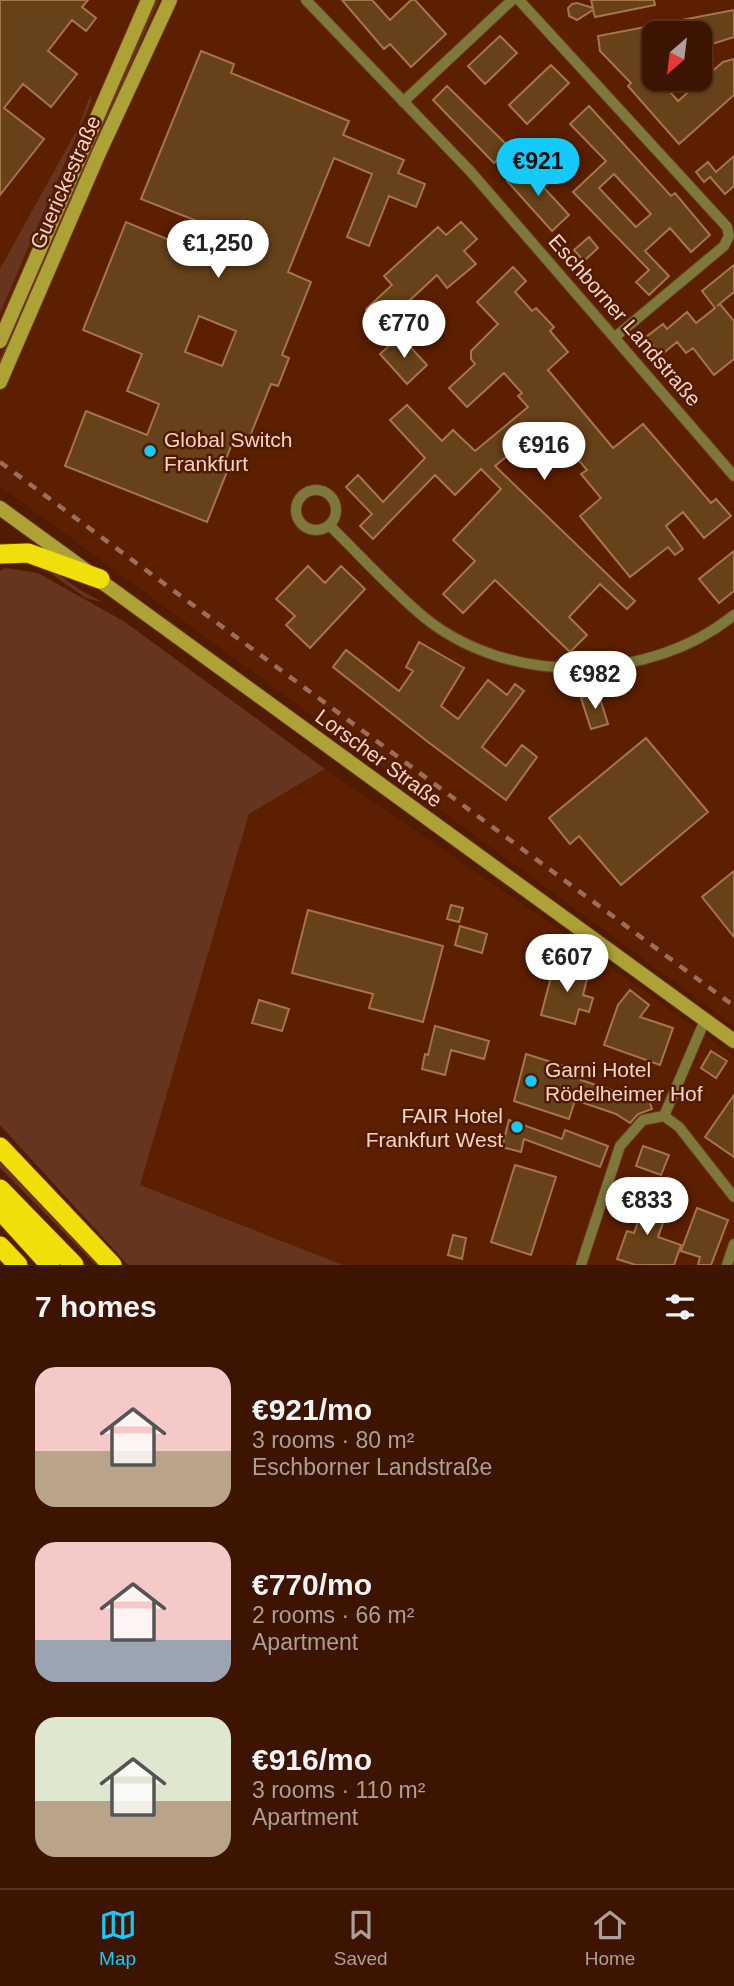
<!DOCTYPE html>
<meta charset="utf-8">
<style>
body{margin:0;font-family:Helvetica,sans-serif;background:#47210f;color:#f1f3f6;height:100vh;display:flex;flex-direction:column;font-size:26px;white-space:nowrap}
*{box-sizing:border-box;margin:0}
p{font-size:23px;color:#ac9e99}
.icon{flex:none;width:38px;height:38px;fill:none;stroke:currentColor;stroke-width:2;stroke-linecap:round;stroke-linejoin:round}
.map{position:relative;height:1265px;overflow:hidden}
.panel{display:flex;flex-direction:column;background:#3c1400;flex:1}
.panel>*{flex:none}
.needle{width:46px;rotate:208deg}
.controls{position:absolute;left:642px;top:21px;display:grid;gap:14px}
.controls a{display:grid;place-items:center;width:70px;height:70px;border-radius:14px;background:#3c1400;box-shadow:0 2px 5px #0004,0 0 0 2px #532;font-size:35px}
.price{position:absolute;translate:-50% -60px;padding:0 16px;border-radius:24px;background:#fff;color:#222;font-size:23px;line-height:46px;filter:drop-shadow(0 2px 4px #0008)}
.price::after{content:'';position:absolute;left:50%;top:42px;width:21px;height:16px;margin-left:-10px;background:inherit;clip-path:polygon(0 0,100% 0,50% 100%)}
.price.current{background:#14cafb;color:#111}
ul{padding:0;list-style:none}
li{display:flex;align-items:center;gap:21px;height:175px;padding:0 35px}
li span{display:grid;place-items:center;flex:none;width:196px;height:140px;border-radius:21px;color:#555}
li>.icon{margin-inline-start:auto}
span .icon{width:84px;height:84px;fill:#fffc;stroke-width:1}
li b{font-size:30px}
h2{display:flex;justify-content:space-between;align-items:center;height:84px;padding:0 35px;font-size:30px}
.tab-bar{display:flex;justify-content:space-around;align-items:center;height:98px;border-top:2px solid #532;background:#3c1400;font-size:19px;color:#ac9e99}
.tab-bar a{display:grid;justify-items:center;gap:4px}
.tab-bar .current{color:#14cafb}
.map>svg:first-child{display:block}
</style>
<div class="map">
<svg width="734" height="1265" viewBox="0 0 734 1265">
<rect width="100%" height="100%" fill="#501b00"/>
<!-- built -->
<path fill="#5c1f00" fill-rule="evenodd" d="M0,0H734V1026L0,486ZM654,33H700V79H654Z
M325,769L549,922L734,1056V1265H343L139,1185L249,814Z"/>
<!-- green -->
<path fill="#663520" d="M155,0H159L0,368V359Z
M91,93V102L83,121L0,313V269L78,128Z
M5,568L38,573L125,622L325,769L249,814L140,1185L343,1265H128L0,1125V571Z
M43,568L51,569L80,590L102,602L86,598Z
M0,1157L106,1265H96L0,1168Z"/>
<!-- building -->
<path fill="#674119" stroke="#a77647" stroke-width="2" fill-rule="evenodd" d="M0,0H88L82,7L96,18L86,31L72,20L48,51L77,74L51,107L23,84L4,108L44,139L0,195Z
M342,0H372L390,20L411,0H415L446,34L411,67L390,44L384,49Z
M591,0H654L655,5L595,17L593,10L577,20L569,16L568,8L572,4L577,3L593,8Z
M734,10V37L700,48V33H654V63L645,66L650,81L659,79L678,101L723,62L734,59V95L679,144L628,86L631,83L600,51L598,36Z
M500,36L517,53L485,84L468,66Z
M201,51L234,64L231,73L349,121L343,135L404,160L398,173L425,184L416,207L389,196L369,246L347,237L372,174L334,158L288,272L311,282L282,355L289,358L278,386L271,384L248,441L235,436L223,467L228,469L207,522L65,466L86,411L147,435L159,404L127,391L142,354L83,330L126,222L186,247L197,221L141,199ZM199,316L236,331L222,366L185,352Z
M551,65L569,83L527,124L509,105Z
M447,86L510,148L494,163L433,100Z
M589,106L671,196L675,193L710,235L691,252L670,228L645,251L669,276L649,295L636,282L649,270L573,192L606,161L570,124ZM614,174L651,214L636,227L599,188Z
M734,156V186L725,194L710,177L711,176L704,182L696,172L708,162L716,172Z
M524,166L569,215L552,231L507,181Z
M461,222L477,239L464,251L476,264L447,288L437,275L382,326L366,309L392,285L384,276L438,227L446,235Z
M589,237L598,248L584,261L574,250Z
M734,265V292L717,306L720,304L734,321V359L714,375L693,348L686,353L677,342L661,355L646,337L663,324L667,329L687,312L696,323L715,308L702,291Z
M513,267L526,281L515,292L532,311L536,308L554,327L550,331L568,352L548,370L613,448L643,424L711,503L716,499L731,516L704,538L683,512L666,526L683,549L675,555L668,547L630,577L580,516L601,498L581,474L587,470L548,423L495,466L635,601L627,609L600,584L569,617L587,635L570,652L495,580L463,613L443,594L475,561L453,540L501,489L481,469L455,495L435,475L373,539L360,526L372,514L346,487L358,475L383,502L425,458L390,420L407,405L442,441L453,430L475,451L528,407L518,396L522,393L504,373L467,407L449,388L475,364L471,359V351L498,324L477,302Z
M400,336L427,365L407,384L380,354Z
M734,551V591L719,603L699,579Z
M308,566L325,583L341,566L365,589L310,648L286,625L295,616L276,599Z
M419,642L464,668L441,706L458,719L488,680L507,695L515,684L524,691L482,747L506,766L522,745L537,757L506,800L428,742L333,667L346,650L399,691L413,671L406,667Z
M598,692L608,724L591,729L581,698Z
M646,738L708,812L621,885L579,836L570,844L549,818Z
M734,871V937L702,897Z
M451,905L463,908L459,922L447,919Z
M308,910L443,946L423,1022L369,1008L373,994L292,973Z
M460,926L487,934L482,953L455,945Z
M555,962L589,971L583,995L593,998L589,1012L579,1009L575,1024L541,1015Z
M630,990L649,1005L640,1017L673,1028L660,1065L604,1045L618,1005Z
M259,1000L289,1009L282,1031L252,1023Z
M435,1026L489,1041L484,1059L451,1050L445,1075L422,1069L425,1054L428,1055Z
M711,1051L727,1061L716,1078L701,1068Z
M526,1054L583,1072L581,1080L623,1094L634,1092L648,1098L652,1109L638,1114L630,1123L616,1114L575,1100L569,1119L514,1101Z
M734,1095V1157L705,1137Z
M509,1120L562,1139L565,1130L608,1146L600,1167L524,1139L521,1152L502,1147Z
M643,1146L669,1155L661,1175L636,1166Z
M515,1165L556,1177L531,1255L491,1242Z
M623,1193L668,1209L658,1237L681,1245L674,1265H636L617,1259L627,1231L634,1233L642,1211L619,1203Z
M697,1208L728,1220L711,1265H698L700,1257L681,1251Z
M453,1235L466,1238L462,1259L448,1255Z"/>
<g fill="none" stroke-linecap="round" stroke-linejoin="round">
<!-- minor casing -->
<g stroke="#6b3820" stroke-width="12">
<path id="minor" d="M306,0L471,172L734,476
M519,0L727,227L729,236L724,246L615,337
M403,102L512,0
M296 510a20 20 0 1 1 40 0a20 20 0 1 1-40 0Z
M329,525C360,555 392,591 425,618C511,687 650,683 734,615
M664,1116L679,1127L734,1197
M581,1265L620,1146L643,1120L664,1116L705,1020
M727,1265L734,1244"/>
</g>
<!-- secondary casing -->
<g stroke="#6b3820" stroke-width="16">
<path id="secondary" d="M0,341L148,0
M0,382L99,153L170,0
M0,508L734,1041"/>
</g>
<!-- motorway casing -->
<g stroke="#6b3820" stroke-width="21">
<path id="motorway" d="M0,554L28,553L100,579
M0,1147L112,1265
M0,1189L74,1265
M0,1210L50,1265
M0,1246L18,1265"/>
</g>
<!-- minor -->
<use href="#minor" stroke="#7e783a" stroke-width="10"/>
<!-- secondary -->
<use href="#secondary" stroke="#aca236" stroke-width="14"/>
<!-- motorway -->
<use href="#motorway" stroke="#f0df08" stroke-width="19"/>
<!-- rail -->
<path stroke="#9c6e59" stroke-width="4.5" stroke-dasharray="9 9" stroke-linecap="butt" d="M0,462L734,1006"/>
</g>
<!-- markers -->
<g fill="#14cafb" stroke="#501b00" stroke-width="2.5">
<circle cx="150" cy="451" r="7"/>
<circle cx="531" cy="1081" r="7"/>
<circle cx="517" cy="1127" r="7"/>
</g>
<g text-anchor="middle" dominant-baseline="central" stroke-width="5" stroke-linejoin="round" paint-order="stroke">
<!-- street labels -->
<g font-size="21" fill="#f7d3c5" stroke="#501b00">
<text transform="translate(65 182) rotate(-66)">Guerickestraße</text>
<text transform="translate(625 320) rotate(49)">Eschborner Landstraße</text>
<text transform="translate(379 758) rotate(36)">Lorscher Straße</text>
</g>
<!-- poi labels -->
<g font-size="21" fill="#f7d3c5" stroke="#501b00" text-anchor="start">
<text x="164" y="439">Global Switch<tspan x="164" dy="24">Frankfurt</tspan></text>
<text x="545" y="1069">Garni Hotel<tspan x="545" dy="24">Rödelheimer Hof</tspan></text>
<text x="503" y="1115" text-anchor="end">FAIR Hotel<tspan x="503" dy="24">Frankfurt West</tspan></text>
</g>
</g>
</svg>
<div class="controls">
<a><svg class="needle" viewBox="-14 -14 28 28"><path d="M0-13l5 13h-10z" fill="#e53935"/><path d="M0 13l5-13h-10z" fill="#ac9e99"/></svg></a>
</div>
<b class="price current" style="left:538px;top:198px">€921</b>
<b class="price" style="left:218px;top:280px">€1,250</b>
<b class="price" style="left:404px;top:360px">€770</b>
<b class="price" style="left:544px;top:482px">€916</b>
<b class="price" style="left:595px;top:711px">€982</b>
<b class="price" style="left:567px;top:994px">€607</b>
<b class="price" style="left:647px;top:1237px">€833</b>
</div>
<section class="panel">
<h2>7 homes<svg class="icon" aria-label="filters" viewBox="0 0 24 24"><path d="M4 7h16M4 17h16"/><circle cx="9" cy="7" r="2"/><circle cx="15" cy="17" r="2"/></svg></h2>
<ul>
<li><span style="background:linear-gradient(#f6c9c9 60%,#b9a48a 0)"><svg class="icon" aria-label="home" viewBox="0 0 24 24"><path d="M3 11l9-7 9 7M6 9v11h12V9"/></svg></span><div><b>€921/mo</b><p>3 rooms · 80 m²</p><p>Eschborner Landstraße</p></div></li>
<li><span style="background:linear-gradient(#f6c9c9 70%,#9aa5b1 0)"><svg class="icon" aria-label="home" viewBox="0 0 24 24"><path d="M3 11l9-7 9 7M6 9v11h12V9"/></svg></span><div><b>€770/mo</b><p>2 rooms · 66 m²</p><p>Apartment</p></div></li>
<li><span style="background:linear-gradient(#dfe7d0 60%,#b9a48a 0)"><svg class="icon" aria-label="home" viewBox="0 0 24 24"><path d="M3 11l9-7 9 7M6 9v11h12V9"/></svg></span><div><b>€916/mo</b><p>3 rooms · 110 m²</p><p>Apartment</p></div></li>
</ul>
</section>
<nav class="tab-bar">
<a class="current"><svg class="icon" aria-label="map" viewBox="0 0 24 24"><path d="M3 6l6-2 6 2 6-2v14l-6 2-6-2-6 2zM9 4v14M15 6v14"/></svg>Map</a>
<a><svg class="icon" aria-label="saved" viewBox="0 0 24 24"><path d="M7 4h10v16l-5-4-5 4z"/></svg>Saved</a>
<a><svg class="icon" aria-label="home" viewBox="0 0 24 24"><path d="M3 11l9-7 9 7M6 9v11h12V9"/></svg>Home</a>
</nav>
